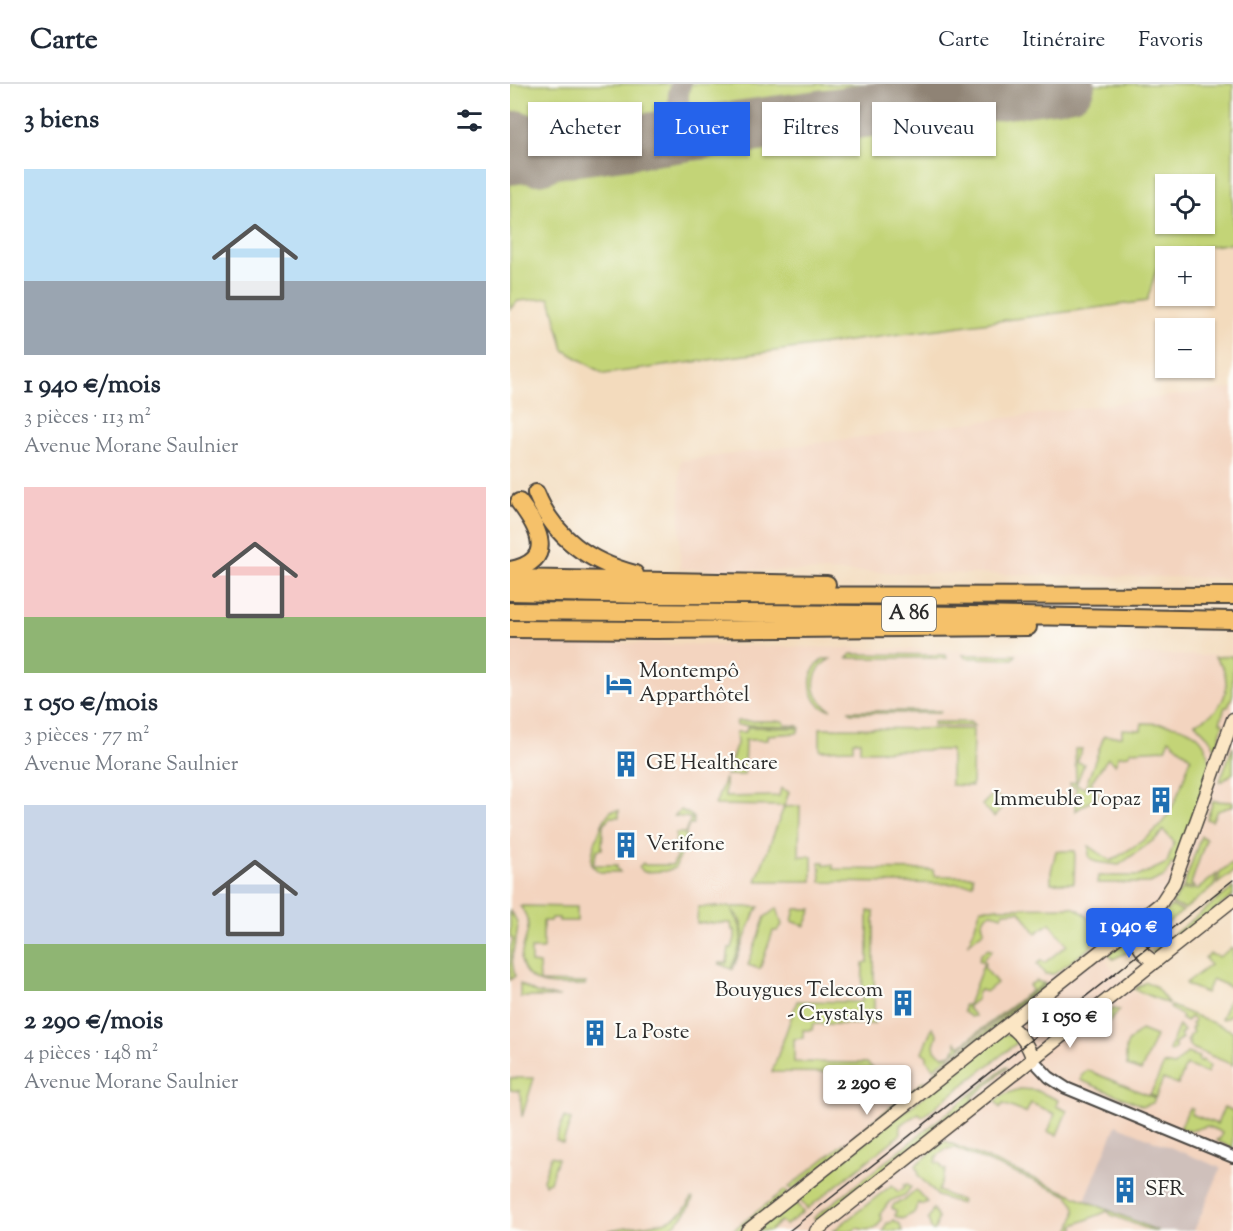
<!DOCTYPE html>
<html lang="fr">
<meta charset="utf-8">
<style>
body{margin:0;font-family:"Sorts Mill Goudy",serif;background:#f6f6f7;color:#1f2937;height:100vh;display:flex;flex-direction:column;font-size:22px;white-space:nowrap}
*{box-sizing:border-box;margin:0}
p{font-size:20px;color:#747a83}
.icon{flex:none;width:33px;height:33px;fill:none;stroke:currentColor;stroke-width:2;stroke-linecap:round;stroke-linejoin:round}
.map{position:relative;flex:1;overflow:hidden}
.details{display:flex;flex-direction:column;background:#fff;width:510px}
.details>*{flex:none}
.guide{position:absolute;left:18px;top:18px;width:570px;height:54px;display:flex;gap:12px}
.controls{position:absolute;left:645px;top:90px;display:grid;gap:12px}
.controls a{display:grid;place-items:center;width:60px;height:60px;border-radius:0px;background:#fff;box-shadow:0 2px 4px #0004;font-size:30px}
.price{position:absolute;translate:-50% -51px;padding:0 14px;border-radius:6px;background:#fff;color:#222;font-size:20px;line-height:39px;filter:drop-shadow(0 2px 3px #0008)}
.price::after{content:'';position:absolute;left:50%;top:36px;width:18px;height:14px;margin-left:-9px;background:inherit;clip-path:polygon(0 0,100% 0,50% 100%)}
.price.current{background:#2563eb;color:#fff}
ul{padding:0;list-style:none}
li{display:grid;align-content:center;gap:12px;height:318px;padding:0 24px}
li span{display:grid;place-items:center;height:186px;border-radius:0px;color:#555}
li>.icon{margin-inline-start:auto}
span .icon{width:108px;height:108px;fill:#fffc;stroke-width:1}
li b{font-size:26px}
h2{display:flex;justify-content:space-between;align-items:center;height:72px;padding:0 24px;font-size:26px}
.tag{padding:0 21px;border-radius:0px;background:#fff;box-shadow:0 2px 4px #0004;font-size:21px;line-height:54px}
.tag.current{background:#2563eb;color:#fff}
header{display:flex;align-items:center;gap:36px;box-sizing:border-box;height:84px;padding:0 30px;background:#fff;border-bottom:2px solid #e0e1e3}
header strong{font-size:28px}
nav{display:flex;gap:33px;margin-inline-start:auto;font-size:21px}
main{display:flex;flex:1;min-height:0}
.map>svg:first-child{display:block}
</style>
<header>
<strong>Carte</strong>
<nav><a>Carte</a><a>Itinéraire</a><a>Favoris</a></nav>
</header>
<main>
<section class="details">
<h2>3 biens<svg class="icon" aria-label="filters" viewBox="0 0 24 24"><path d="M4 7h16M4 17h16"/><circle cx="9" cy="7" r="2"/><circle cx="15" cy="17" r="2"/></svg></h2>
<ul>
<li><span style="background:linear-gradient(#bfe0f5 60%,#9aa5b1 0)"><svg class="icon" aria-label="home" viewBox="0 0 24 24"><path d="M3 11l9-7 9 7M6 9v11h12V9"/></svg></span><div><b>1 940 €/mois</b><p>3 pièces · 113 m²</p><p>Avenue Morane Saulnier</p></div></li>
<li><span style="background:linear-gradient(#f6c9c9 70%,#8fb573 0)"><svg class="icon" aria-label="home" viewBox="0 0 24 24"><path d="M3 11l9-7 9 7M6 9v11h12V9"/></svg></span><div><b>1 050 €/mois</b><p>3 pièces · 77 m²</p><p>Avenue Morane Saulnier</p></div></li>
<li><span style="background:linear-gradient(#c9d6e8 75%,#8fb573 0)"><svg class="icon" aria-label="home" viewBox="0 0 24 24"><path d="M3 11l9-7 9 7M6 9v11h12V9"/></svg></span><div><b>2 290 €/mois</b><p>4 pièces · 148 m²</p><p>Avenue Morane Saulnier</p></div></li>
</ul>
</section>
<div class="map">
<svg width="723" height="1147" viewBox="0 0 723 1147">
<rect width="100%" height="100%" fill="#fdfcf7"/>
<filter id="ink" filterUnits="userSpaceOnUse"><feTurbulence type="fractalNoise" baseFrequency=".0167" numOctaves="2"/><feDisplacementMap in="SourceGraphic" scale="12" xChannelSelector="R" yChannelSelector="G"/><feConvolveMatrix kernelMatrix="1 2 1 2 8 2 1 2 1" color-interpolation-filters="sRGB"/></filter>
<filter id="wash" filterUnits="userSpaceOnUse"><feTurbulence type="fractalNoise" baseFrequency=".008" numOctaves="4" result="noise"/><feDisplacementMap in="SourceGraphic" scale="24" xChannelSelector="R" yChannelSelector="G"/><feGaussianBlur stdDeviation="1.35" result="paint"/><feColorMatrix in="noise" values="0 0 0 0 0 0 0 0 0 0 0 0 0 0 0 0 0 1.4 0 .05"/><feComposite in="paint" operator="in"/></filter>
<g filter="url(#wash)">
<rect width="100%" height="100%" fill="#f3dbbd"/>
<!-- built -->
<path fill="#f3d4bf" d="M723,304V494L170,485V377Z
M0,557L723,572V781L596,877L623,908L723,949V1147H0Z"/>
<!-- industrial -->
<path fill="#cfc0bb" d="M606,1041L711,1084L684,1147H649L575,1116Z"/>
<!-- green -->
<path fill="#c3d477" stroke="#778051" stroke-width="1.5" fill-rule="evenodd" d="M0,0H723V159L665,167L658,172H656L655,175L647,183L637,217L94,290L54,266L40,214L8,217L0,225ZM656,100H694V140H656Z
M341,570L436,571L437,574H337Z
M453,571H506L503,575L456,574Z
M723,572V610L718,623H715L710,638L713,639L706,669L702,657L685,639C708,631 723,610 713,584C711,580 707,577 705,573Z
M313,575H320C299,587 299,614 321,625C303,625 297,601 303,587C305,582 309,579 313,575Z
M339,627H431L430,629H341Z
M227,637H273L276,641L289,642L226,641Z
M423,638H460L464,642H423Z
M632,639C665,639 702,643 699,686L666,782L662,779L655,792L640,799H587L588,792H629L657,779L664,758L653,746L648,753L609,781L586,778L579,773V762L601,777C614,768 628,761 640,751C664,732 671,701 681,674L659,655L655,665L621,667L619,671L609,672L605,680L598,674L581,698L589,712L565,727L566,704L560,701V699L566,698L565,665H572L567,678L574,680L566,701L575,704L594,652H612V645L631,646Z
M237,643L290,644L287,649L257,651V656H235L234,691H216L227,660L226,648H236Z
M310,644L463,645L462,702L441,701V666L350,667V657H343V665L310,666Z
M723,662V689L713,697H710Z
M215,694V713L269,712L271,704L279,708L274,722L205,721Z
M484,709L495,721L484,733L472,721Z
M703,717L723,718V722L707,727L702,737L697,735Z
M290,722L289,772H302V797H246L274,723Z
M109,726V733H100L93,741L92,765L87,766L83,781H107L106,783L110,788H90L82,782C79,771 92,734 101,727Z
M171,726L181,731L183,734V741H179C173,755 172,770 165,784L155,787L134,788L129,783L133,779L135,781H163L169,766H165L166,749H175L181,734L164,732Z
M691,752L696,755L681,800L684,803L673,804Z
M546,767H565L564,799H541V788Z
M310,778H314V781H323V785L423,786L424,792H463V800L311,798Z
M723,778V788L707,800L710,788Z
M707,790L704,802L675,825L662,820L671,806L688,805Z
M723,804V812L646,871L641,868Z
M10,822L67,823V837H49V834H41L40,837H33V865H21V879L29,880L30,898L76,899L75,901C51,901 17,907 11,876C12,853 27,844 10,822Z
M661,822L673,827L655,841V829Z
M188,823H249L243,833L223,885L222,886C230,864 242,843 221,825C239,851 231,858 221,885L208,879H217L219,864H222L225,854V846H222L221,839H187Z
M562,823C580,829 588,846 581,863L544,890H535L527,880L531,876L534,879L557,861L540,839L526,849L510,827L494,828L492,832L482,829L476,831L472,838L474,847L459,859L471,824Z
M267,824L272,841L267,847H263L250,885L238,881L255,833Z
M285,825H302L295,842L282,837Z
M0,827C13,841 6,851 3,868C1,876 3,884 5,892L0,896V864L3,855L0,853Z
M358,827L364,828V940H303L302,946H293V954L284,955V978L357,979L368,989L262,988L287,917L352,918L353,879L358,878Z
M617,853L626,864L603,875L597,867Z
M723,863V904L702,895L696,909L677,901L676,899L700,881L695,874L700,870L709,873Z
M478,865L482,867L473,875L475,879L474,883L487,899L476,908L470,906L467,910V915L457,923L465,932L461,933L454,928V921H458L474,879L469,876L471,869Z
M526,897L534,899L424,984L417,976V972L412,968L422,944L427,951L424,961L425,966L433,972L441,970L446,964V958L450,962L522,906L519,901Z
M636,898L645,902L659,920L624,905Z
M10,900L26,909L50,913H10Z
M535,900L536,903L426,990L423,989Z
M723,907V927L717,934L711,935Z
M532,918L539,927L520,946L511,934Z
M661,922L723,947V981L682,964L678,960L680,958L677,957L680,954L679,952L683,948L681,945L684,942L682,940L685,937L680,933L676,938L671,935L672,932L660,924Z
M602,925L610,926L595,941L591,942L588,947L580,941Z
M669,941L674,947L670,951L672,954L664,961L666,964L661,968L659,966Z
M631,946L646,952L631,987L617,982C614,961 615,959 631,946Z
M493,950L503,951L508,958L412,1033L409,1029L390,1041L391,1050L297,1125L287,1112Z
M677,969L689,973L688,975L690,978L692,976L700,982L697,989L676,981L668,1001L653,995L646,1013L640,1011L654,980L664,982Z
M496,983L497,984L463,1013L462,1018L308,1140L304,1134Z
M577,986L645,1014L643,1019L633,1022L570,996L572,993L571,991Z
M0,994H24L12,1033L10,1007L0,1006Z
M415,996V999L347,1053L344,1052Z
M510,1005L525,1006L548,1016L546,1022L557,1027L547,1051L538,1048L545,1030L521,1019L516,1029L493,1020L490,1024L485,1017L495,1010Z
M714,1023L723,1027V1064L707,1057L708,1055H710L712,1048L697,1042L680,1047L670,1045L679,1024L683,1025L681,1030L707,1040Z
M54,1033L61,1036L53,1059L46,1056Z
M435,1057L648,1147H642L601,1131L598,1127L564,1141V1147H559C565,1134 570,1122 557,1111L445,1064L435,1065L426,1073L427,1074L425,1078L431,1080L432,1084L436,1086L428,1107L452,1117L451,1120L428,1112L408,1091L409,1090L406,1081Z
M334,1059V1065L282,1106L279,1103Z
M41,1072L48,1074L40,1098L35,1100L33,1096Z
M398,1100L401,1103L395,1111L380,1117L370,1130L372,1136C365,1147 358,1147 346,1144L344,1147H323L382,1101L388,1108L395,1103L394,1101Z
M275,1106L278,1109L230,1147H222Z
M406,1106L417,1118L416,1119H414L413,1121L408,1119L404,1129L392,1135L385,1132L386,1127L382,1124L384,1120L395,1116Z
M181,1115H183C179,1127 167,1141 155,1146C145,1147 110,1147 98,1147C126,1138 169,1147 181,1115Z
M283,1115L293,1128L276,1141L270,1137L260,1147H245Z
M423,1125L428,1134L425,1147H422L418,1135Z
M383,1136L390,1140L392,1147H373L377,1139H380Z"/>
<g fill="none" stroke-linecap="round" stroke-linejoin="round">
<!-- taxiway -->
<path stroke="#8f8374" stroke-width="21" d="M171,0C159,33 188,44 215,46
M0,41L2,38L10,37L80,64
M0,78C11,91 31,95 45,84C50,79 53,72 56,67"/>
<!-- runway -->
<path stroke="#8f8374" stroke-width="54" d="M0,74L558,0"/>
</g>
</g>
<g filter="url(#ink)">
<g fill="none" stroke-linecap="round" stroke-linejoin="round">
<!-- tertiary casing -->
<g stroke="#494541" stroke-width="14">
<path id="tertiary" d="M523,976L539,993L556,1004L723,1073"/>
</g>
<!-- secondary casing -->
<g stroke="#494541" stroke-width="15">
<path id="secondary" d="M617,845L634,870L644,878
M497,941C511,948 518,961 523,976
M237,1147L651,819L664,799L723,635
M306,1147L723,816"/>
</g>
<!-- motorway casing -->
<g stroke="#494541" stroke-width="20">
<path id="motorway" d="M26,409C44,454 79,478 125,490
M0,486C47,477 29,444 9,418
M0,494L317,500
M0,508L139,511L723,512
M0,527L462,531L723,536
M0,545L146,546L518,543"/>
</g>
<!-- tertiary -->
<use href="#tertiary" stroke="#fff" stroke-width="10"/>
<!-- secondary -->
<use href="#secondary" stroke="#fbe6c4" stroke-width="12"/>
<!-- motorway -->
<use href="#motorway" stroke="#f5c16b" stroke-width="16"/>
<!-- tram -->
<path stroke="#2b2b2b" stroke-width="1.5" d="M279,1147L723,796"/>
</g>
</g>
<!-- icons -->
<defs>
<g id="hotel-bare" transform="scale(2.07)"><path d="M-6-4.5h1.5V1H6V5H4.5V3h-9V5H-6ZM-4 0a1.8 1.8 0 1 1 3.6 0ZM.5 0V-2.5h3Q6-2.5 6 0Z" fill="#1f6fb2" stroke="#fdfcf7" stroke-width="2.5" paint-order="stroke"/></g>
<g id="building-bare" transform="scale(2.07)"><path d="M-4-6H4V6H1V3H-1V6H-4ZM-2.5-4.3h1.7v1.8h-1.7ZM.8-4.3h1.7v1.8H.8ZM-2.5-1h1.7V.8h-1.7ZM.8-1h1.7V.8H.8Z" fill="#1f6fb2" stroke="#fdfcf7" stroke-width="2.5" paint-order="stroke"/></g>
</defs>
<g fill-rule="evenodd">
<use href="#hotel-bare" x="109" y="600"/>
<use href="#building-bare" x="116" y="680"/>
<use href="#building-bare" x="651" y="716"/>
<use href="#building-bare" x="116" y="761"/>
<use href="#building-bare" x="393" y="919"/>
<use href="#building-bare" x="85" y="949"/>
<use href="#building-bare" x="615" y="1106"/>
</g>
<g text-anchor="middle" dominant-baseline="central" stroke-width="4.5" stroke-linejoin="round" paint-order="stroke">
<!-- shield labels -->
<rect fill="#fdfcf7" stroke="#6a6a68" stroke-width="1.5" x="372" y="513" width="54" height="34" rx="4.5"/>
<g font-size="20" font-weight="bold" fill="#2b2b2b">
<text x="399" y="530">A 86</text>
</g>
<!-- poi labels -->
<g font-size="21" fill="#2b2b2b" stroke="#fdfcf7" text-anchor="start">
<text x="129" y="588">Montempô<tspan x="129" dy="24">Apparthôtel</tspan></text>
<text x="136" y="680">GE Healthcare</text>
<text x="631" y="716" text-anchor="end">Immeuble Topaz</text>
<text x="136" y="761">Verifone</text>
<text x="373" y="907" text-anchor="end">Bouygues Telecom<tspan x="373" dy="24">- Crystalys</tspan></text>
<text x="105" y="949">La Poste</text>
<text x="635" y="1106">SFR</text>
</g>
</g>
</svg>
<div class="controls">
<a><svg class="icon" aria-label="locate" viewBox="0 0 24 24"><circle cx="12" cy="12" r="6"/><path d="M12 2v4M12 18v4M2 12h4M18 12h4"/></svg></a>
<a>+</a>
<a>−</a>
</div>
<b class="price current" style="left:619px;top:875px">1 940 €</b>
<b class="price" style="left:560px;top:965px">1 050 €</b>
<b class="price" style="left:357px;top:1032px">2 290 €</b>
<div class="guide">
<a class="tag">Acheter</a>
<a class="tag current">Louer</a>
<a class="tag">Filtres</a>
<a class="tag">Nouveau</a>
</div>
</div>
</main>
